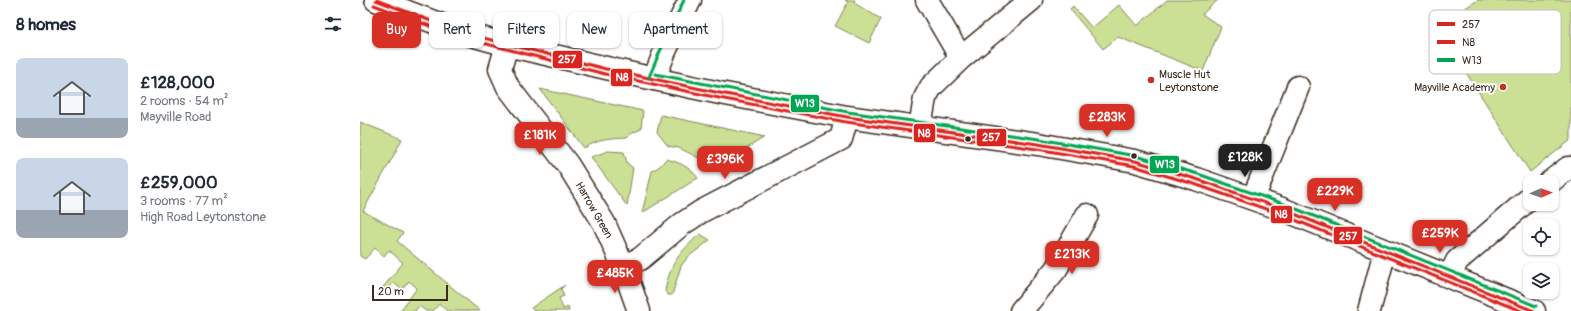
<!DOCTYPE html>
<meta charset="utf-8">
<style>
body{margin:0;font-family:Pangolin,sans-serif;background:#f2f2f3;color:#1f2937;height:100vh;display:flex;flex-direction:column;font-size:15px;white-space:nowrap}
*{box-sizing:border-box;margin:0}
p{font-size:13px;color:#747a83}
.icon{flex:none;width:22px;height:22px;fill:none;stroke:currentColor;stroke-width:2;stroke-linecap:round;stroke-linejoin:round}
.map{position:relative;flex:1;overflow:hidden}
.sheet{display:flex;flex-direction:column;background:#fff;width:360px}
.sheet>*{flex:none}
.banner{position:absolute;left:12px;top:12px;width:380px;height:36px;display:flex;gap:8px}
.needle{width:26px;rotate:88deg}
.buttons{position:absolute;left:1163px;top:175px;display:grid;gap:8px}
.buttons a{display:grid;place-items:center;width:36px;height:36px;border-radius:8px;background:#fff;box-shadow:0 1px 3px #0004;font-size:20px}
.scale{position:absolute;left:12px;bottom:10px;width:76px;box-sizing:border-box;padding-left:4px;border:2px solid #3b2a1e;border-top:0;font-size:11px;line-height:14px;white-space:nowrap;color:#3b2a1e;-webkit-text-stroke:3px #fff;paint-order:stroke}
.price{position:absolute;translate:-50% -34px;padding:0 9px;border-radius:8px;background:#d93025;color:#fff;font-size:13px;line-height:26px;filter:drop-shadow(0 1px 2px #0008)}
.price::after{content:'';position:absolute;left:50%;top:24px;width:12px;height:9px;margin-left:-6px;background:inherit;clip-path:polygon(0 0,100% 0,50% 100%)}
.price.on{background:#222;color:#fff}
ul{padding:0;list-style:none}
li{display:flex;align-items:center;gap:12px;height:100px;padding:0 16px}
li span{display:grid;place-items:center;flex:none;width:112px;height:80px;border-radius:8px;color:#555}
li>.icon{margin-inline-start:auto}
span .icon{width:48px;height:48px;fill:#fffc;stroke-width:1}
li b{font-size:17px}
h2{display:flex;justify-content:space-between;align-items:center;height:48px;padding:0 16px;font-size:17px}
.pill{padding:0 14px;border-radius:8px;background:#fff;box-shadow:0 1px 3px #0004;font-size:14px;line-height:36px}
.pill.on{background:#d93025;color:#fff}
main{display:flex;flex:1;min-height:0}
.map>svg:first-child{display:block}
</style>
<main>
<section class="sheet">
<h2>8 homes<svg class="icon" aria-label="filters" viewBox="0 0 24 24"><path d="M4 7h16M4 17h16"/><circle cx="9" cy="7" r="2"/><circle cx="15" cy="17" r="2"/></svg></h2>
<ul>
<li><span style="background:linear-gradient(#c9d6e8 75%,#9aa5b1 0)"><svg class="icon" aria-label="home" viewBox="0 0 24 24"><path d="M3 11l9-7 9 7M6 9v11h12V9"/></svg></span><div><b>£128,000</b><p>2 rooms · 54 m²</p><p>Mayville Road</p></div></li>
<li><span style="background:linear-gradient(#c9d6e8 65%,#9aa5b1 0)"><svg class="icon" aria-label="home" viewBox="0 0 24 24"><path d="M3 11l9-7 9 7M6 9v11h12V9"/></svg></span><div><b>£259,000</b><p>3 rooms · 77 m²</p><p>High Road Leytonstone</p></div></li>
</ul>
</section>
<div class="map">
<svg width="1211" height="311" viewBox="0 0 1211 311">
<rect width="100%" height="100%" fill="#fff"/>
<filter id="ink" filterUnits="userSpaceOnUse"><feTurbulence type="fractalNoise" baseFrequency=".025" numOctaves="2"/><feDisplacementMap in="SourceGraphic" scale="8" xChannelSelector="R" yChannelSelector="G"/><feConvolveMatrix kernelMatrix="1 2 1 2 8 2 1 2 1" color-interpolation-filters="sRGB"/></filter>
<g filter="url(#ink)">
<!-- green -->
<path fill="#cbe095" stroke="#83855a" d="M485,0H495L494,3L521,19L509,43L475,26L488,2Z
M807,0H858L842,14L861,27L843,71L758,37L743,49L710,9L713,6L732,28L759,5L777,26Z
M1118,0H1211V140L1170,172L1076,26Z
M180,89L283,111L281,129L272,133L267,138C250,139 239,139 224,148Z
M301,115L405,137L350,171L344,162L337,157L319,148L308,146L297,132Z
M0,122L42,139L35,153L3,211L43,233L37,241L120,311H87L79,304L73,311H66L59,306L55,311H40L57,288L49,281L42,290L34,283L22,295L19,292L43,263L29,250L24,256L15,248L5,259L0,256Z
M248,151L264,152L267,163L273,168L267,206L231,157Z
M306,159C319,162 330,167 338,178L282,213L292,171L300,166Z
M340,234L350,240L328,257L321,266L312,295H308L305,291C310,263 320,252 340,234Z
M205,285L201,289L204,296L199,298L203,309L208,307L209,311H174L171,308Z"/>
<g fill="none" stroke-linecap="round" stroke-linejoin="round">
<!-- minor casing -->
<g stroke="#3b2a1e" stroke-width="25">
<path id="minor" d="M16,0L100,32L147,45
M567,0L601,58
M294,79L360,93L487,117L678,144L775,161L836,179L922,209L1174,311
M560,127L565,98L571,87L601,58L671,0
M1190,182L1208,168H1211
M893,199L938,87
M263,266L280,259L322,224L342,211L481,139L487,117
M1090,276L1097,261L1170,198
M661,311L696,269L727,215
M1009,311L1025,251"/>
</g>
<!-- major casing -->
<g stroke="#3b2a1e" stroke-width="25">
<path id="major" d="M279,311L263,266L244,223L208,165L148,87L140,69L147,45L294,79L305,51L330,0"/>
</g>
<!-- minor -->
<use href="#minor" stroke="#fff" stroke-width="22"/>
<!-- major -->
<use href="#major" stroke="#fff" stroke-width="22"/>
<!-- bus-1 casing -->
<g stroke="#fff" stroke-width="6">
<path id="bus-1" d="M16,0L100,32L246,69L360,93L487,117L678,144L775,161L836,179L922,209L1174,311"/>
</g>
<!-- bus-2 casing -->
<g stroke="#fff" stroke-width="6">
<path id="bus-2" d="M14,5L99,37L245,74L359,98L486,122L677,149L774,166L834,184L920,214L1161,311"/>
</g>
<!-- bus-3 casing -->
<g stroke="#fff" stroke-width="6">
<path id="bus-3" d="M295,74L488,112L679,139L776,156L838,174L924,204L1176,306
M289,77L301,49L324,0"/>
</g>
<!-- bus-1 -->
<use href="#bus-1" stroke="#dc241f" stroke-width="3"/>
<!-- bus-2 -->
<use href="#bus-2" stroke="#dc241f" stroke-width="3"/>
<!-- bus-3 -->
<use href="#bus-3" stroke="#00a651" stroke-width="3"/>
</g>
</g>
<!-- markers -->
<g fill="#c8321e" stroke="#fff" stroke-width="1.5">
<circle cx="791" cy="80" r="4"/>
<circle cx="1143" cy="87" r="4"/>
</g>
<g fill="#3b2a1e" stroke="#fff" stroke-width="1.5">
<circle cx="608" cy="139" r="3.5"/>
<circle cx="774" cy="156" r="3.5"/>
</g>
<g text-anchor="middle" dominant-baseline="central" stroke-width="4" stroke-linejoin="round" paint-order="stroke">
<!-- poi labels -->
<g font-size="11" fill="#3b2a1e" stroke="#fff" text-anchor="start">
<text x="799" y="74">Muscle Hut<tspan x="799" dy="13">Leytonstone</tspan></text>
<text x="1135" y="87" text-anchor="end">Mayville Academy</text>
</g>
<!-- street labels -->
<g font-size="11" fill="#3b2a1e" stroke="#fff">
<text transform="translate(234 210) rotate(60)">Harrow Green</text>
</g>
</g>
<!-- legend -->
<rect x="1069" y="10" width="132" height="64" rx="6" fill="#fff" stroke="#c4bfbc" stroke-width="1"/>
<rect x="1077" y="22" width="18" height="4" fill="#dc241f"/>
<rect x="1077" y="40" width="18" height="4" fill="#dc241f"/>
<rect x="1077" y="58" width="18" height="4" fill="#00a651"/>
<g font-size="11" fill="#3b2a1e">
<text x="1102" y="28">257</text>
<text x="1102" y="46">N8</text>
<text x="1102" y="64">W13</text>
</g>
<g stroke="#fff" stroke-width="1.5">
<rect x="192" y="50" width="31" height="19" rx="4" fill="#dc241f"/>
<rect x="250" y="68" width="23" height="19" rx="4" fill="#dc241f"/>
<rect x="430" y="94" width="30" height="19" rx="4" fill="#00a651"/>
<rect x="553" y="123" width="23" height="20" rx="4" fill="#dc241f"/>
<rect x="616" y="128" width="31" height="19" rx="4" fill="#dc241f"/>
<rect x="789" y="155" width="31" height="19" rx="4" fill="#00a651"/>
<rect x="910" y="205" width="23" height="19" rx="4" fill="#dc241f"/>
<rect x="973" y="226" width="30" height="19" rx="4" fill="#dc241f"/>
</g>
<g font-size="11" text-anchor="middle" font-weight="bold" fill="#fff">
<text x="207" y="63">257</text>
<text x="262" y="81">N8</text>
<text x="445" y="107">W13</text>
<text x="564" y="137">N8</text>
<text x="631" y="141">257</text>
<text x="805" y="168">W13</text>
<text x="921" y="218">N8</text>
<text x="988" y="240">257</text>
</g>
</svg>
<div class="buttons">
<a><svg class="needle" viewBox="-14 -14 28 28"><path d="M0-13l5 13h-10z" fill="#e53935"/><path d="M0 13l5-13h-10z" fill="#747a83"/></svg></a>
<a><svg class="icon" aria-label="locate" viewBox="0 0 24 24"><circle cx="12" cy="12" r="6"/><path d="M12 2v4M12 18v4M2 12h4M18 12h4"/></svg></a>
<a><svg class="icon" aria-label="layers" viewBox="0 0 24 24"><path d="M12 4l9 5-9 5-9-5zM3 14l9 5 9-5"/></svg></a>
</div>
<div class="scale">20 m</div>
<b class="price" style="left:747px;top:138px">£283K</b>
<b class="price" style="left:180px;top:156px">£181K</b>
<b class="price on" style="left:885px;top:178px">£128K</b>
<b class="price" style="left:365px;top:180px">£396K</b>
<b class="price" style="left:975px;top:212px">£229K</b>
<b class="price" style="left:1080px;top:254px">£259K</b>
<b class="price" style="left:712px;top:275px">£213K</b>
<b class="price" style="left:255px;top:294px">£485K</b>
<div class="banner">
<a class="pill on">Buy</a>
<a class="pill">Rent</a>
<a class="pill">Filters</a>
<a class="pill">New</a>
<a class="pill">Apartment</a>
</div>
</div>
</main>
